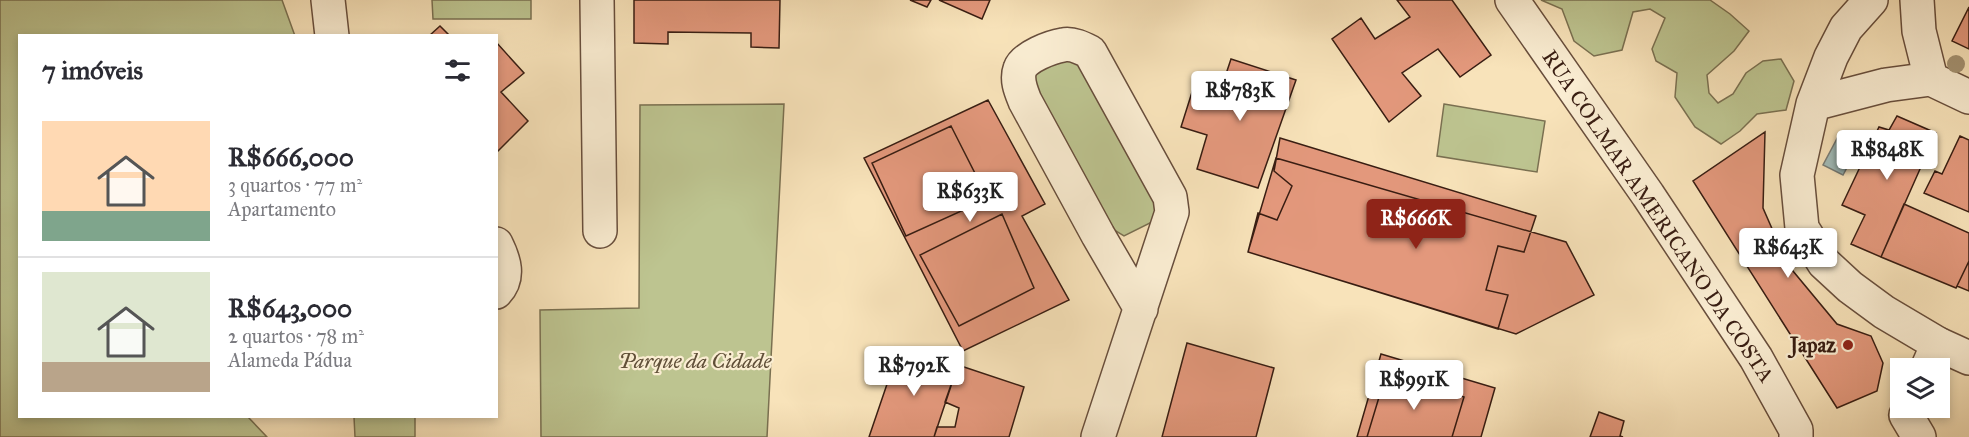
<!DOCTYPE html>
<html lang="pt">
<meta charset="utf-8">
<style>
body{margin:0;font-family:"IM FELL Great Primer",serif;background:#f7f7f7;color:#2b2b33;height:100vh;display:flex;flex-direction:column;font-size:22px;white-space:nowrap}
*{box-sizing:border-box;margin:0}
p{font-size:20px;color:#7c7c81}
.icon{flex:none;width:33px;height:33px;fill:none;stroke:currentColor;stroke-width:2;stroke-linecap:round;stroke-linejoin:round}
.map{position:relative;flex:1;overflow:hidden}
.sheet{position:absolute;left:18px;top:34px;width:480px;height:384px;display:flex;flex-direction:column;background:#fff;border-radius:0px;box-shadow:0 3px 9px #0003}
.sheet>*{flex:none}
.fabs{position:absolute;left:1890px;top:358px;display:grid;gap:12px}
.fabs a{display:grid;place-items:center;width:60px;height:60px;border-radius:0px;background:#fff;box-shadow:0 3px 9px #0003;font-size:30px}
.price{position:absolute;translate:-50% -51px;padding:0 14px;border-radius:6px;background:#fff;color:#222;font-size:20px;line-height:39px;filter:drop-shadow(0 2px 3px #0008)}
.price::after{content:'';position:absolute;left:50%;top:36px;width:18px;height:14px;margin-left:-9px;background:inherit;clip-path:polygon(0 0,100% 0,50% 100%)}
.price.selected{background:#8f2418;color:#fff}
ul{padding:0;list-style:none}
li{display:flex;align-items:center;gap:18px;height:150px;padding:0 24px}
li+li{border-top:2px solid #e1e1e2}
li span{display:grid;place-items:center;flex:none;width:168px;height:120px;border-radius:0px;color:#555}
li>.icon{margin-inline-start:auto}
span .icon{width:72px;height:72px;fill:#fffc;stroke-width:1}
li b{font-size:26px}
h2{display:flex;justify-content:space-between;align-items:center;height:72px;padding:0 24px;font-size:26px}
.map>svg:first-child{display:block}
</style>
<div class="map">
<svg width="1969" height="437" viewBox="0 0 1969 437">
<rect width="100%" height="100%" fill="#f8e3ba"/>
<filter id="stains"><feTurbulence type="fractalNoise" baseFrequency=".00333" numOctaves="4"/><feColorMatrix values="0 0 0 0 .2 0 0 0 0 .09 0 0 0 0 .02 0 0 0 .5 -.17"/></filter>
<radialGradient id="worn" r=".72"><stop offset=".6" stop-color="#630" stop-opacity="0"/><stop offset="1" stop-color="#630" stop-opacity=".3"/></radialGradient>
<!-- green -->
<path fill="#bdc490" stroke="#7a7051" stroke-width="1.5" d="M0,0H282L295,36H20V417H248L267,437H0Z
M432,0H531V19H433Z
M1541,0H1710L1730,14L1749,31L1734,51L1707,75L1709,93L1718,103L1733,94L1746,73L1763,61L1781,59L1794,81L1786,110L1757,114L1740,131L1721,144L1695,127L1675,97L1677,73L1656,61L1652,49L1665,18L1650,9L1633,12L1622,50L1594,56L1574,41L1562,9Z
M1064,55L1087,66L1156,192V220L1124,236L1096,219L1027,93L1031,70Z
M784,104L767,437H541L540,310L639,308L640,105Z
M1444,104L1545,121L1537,172L1437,156Z
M354,417H415V437H355Z"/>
<!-- water -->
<path fill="#a1bcb9" stroke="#777c76" stroke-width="1.5" d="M1840,133L1851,138L1849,142L1858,147L1843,175L1823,165Z"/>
<!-- building -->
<path fill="#e3987c" stroke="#381d12" stroke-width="1.5" d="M634,0H780L779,48L751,47V33L668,32V44L634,43Z
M910,0H931L927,7Z
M939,0H990L982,19Z
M1397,0H1452L1491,55L1460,77L1438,49L1402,73L1421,96L1389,122L1332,39L1361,18L1375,39L1410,17Z
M1969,7V49L1952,41Z
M440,26L450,36H429Z
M496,42L524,73L501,92L528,121L496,153Z
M1231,59L1296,80L1258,188L1197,169L1207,135L1181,127L1193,89L1218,98Z
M988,100L1045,204L1022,216L1069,300L963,351L864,158Z
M1897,116L1936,133L1881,257L1851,244L1865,215L1842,205L1879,127L1889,130Z
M951,126L988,199L906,236L872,163Z
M1765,132L1763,208L1788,265L1837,324L1871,336L1883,363L1877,391L1837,408L1693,181Z
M1960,136L1969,140V212L1924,193L1935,171L1942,174Z
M1280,138L1536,216L1524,252L1498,246L1486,290L1508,295L1498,329L1248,252L1258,213L1277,220L1292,186L1274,171Z
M1276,158L1566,242L1594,295L1516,334L1248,252Z
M1904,204L1969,233V261L1956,288L1881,257Z
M1002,214L1034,288L959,326L920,255Z
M1969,261V291L1957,286Z
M1187,343L1274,368L1256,437H1162Z
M899,349L958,365L934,437H869Z
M1381,354L1495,388L1481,437H1357Z
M958,365L1024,387L1009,437H934L937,427H955L959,408L945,402Z
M1386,374L1464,397L1452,437H1367Z
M1599,412L1624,421L1620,436L1623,437H1590Z"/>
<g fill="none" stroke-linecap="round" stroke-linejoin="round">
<!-- minor casing -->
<g stroke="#684e3c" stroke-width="36">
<path id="minor" d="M328,0L332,36
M597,0L600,231
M1512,0L1648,195L1756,358L1796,430V437
M496,244C504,260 510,277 496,292
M1927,369L1938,344
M1910,408L1906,415L1919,437
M1098,437L1172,212L1170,197L1090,52C1082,48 1072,43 1063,45C1051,47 1024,57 1020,69C1016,80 1021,91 1025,101L1098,235L1141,309"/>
</g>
<!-- tertiary casing -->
<g stroke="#684e3c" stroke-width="36">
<path id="tertiary" d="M1871,0L1846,28L1831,57L1813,104L1797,175L1802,228L1824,263L1850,287L1884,312L1938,344L1969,358
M1917,0L1919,31L1931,79
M1813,104L1886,85L1931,79L1969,97"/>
</g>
<!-- minor -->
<use href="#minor" stroke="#faedd2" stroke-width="33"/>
<!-- tertiary -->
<use href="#tertiary" stroke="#faedd2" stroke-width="33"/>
</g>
<!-- trees -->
<circle fill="#a49272" cx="1956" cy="64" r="9"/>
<!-- markers -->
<circle fill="#8f2418" stroke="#faedd2" stroke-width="2" cx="1848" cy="345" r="6"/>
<g text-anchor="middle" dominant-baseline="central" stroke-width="4.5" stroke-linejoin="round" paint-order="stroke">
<!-- street labels -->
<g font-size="21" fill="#381d12" stroke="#faedd2">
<text transform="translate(1658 216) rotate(56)">RUA COLMAR AMERICANO DA COSTA</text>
</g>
<!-- poi labels -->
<g font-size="21" font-weight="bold" fill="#381d12" stroke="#faedd2" text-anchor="end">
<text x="1836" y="345">Japaz</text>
</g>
<!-- park labels -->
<g font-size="21" font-style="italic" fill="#604f38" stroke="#faedd2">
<text x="695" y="361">Parque da Cidade</text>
</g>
</g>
<rect width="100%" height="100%" filter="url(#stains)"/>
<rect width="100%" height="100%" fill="url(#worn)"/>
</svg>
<div class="fabs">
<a><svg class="icon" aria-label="layers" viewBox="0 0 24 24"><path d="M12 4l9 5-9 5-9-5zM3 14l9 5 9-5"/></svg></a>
</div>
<b class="price" style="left:1240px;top:122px">R$783K</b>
<b class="price" style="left:1887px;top:181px">R$848K</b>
<b class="price" style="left:970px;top:223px">R$633K</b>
<b class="price selected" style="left:1416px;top:250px">R$666K</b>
<b class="price" style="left:1788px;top:279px">R$643K</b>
<b class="price" style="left:914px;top:397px">R$792K</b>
<b class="price" style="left:1414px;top:411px">R$991K</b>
<section class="sheet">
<h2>7 imóveis<svg class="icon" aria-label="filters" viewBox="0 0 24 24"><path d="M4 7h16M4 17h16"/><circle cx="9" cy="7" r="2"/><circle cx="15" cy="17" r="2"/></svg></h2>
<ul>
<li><span style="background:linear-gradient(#ffd9b3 75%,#7fa58c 0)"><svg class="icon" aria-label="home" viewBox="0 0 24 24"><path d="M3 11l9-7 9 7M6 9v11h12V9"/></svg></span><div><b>R$666,000</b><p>3 quartos · 77 m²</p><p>Apartamento</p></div></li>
<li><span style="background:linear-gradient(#dfe7d0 75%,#b9a48a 0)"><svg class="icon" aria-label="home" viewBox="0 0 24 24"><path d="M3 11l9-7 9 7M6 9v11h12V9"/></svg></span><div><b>R$643,000</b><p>2 quartos · 78 m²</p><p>Alameda Pádua</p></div></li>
</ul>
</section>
</div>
